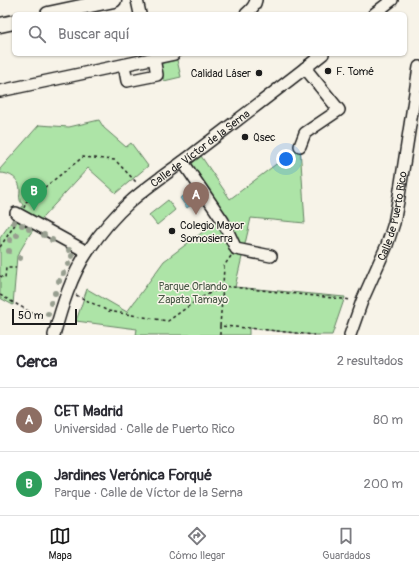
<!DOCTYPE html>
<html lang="es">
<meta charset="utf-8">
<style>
:root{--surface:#fff;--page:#f7f7f7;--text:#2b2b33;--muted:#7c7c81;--line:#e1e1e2;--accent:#1c1c1c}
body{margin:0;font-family:Pangolin,sans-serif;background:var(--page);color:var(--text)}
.scale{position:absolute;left:12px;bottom:10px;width:65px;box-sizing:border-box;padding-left:4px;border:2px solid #1c1c1c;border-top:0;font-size:11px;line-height:14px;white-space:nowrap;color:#1c1c1c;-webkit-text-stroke:3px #f7f3e8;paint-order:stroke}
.you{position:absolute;left:286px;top:159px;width:14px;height:14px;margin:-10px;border:3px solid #fff;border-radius:50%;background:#1a73e8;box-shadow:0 0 0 6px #1a73e833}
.badge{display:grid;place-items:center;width:26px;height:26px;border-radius:50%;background:var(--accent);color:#fff;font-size:13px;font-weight:700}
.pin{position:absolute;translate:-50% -33px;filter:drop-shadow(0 1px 2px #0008)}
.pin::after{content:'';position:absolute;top:21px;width:14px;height:12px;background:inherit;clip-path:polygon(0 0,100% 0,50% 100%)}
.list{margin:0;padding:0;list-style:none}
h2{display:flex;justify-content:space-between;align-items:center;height:52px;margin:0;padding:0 16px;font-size:17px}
h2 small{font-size:13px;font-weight:400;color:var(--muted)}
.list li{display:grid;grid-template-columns:26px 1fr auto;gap:12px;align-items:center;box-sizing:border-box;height:64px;padding:0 16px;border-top:1px solid var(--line)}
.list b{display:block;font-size:15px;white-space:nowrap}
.list p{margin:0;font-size:13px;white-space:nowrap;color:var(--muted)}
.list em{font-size:13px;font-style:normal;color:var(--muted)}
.icon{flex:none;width:22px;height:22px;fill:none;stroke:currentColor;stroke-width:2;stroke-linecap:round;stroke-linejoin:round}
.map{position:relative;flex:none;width:419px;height:335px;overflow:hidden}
.search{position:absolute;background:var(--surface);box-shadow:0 1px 3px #0004;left:12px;right:12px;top:12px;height:44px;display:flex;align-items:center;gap:10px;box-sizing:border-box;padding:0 14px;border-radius:6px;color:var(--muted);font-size:15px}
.sheet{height:180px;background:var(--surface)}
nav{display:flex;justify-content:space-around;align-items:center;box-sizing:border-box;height:56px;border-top:1px solid var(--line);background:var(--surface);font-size:11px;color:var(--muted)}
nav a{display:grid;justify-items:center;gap:2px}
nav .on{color:var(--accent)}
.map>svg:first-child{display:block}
.green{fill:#ade4a7;stroke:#648062}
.water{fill:#81cedf;stroke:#598791}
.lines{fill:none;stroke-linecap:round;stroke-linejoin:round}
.minor-casing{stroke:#1c1c1c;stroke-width:14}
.major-casing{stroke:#1c1c1c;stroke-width:17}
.path{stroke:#1c1c1c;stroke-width:1.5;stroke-dasharray:3 3;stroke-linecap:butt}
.minor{stroke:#f7f3e8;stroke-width:11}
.major{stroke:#f7f3e8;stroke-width:14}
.tree{fill:#979e8f}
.poi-dot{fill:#1c1c1c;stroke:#f7f3e8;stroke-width:1.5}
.labels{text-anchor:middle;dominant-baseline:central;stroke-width:3;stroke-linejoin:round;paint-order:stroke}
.poi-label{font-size:11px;fill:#1c1c1c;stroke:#f7f3e8;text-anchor:start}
.street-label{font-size:11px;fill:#1c1c1c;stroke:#f7f3e8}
.park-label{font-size:11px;fill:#485846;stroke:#f7f3e8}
</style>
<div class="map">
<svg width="419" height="335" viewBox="0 0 419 335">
<rect width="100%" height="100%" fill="#f7f3e8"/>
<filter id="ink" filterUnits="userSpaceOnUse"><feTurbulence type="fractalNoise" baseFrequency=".025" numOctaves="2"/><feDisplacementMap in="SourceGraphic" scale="8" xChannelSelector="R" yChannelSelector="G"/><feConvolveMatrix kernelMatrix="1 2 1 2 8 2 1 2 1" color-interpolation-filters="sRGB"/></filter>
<g filter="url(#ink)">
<g class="green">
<path d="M 177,60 L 181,77 L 164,81 L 160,64 Z"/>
<path d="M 99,120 L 104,128 L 126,147 L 131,143 L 148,166 L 116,193 L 88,168 L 43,217 L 30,234 L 17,256 L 13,305 L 0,298 L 0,238 L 12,221 L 13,219 L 16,220 L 23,205 C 22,203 20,202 20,200 C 19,196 20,193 20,190 C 20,179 10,173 0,173 L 0,169 L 39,125 L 69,127 Z"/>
<path d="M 300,146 L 305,223 L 251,218 L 235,287 L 345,297 L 332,335 L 314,335 L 249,328 L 249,335 L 136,335 L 137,329 L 76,321 L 87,289 L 127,312 L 164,261 L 216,222 L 184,170 L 201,156 L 230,199 Z"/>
<path d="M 168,200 L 175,210 L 157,225 L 149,215 Z"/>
</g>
<path class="water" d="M 185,195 L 192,204 L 187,208 L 180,198 Z"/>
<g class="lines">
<g class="minor-casing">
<g id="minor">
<path d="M 137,0 L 140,14"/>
<path d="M 246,14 C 251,10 255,6 256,0"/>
<path d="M 374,14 L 392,0"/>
<path d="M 124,65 L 127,81 L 157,75 L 154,58"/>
<path d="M 0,91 L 174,54"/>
<path d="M 300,146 L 305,133 L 339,110 L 305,68"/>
<path d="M 183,162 L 223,221 L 236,249 L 271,256"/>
<path d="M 16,213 L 87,252"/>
<path id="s1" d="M 54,335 C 62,306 71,276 88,251 C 100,233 114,216 130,202 C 149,185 172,170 193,154 C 236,121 280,88 323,54"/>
<path id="s2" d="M 350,335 L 362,301 L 387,245 L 394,223 L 399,196 L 419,67"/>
</g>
</g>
<g class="major-casing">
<g id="major">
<path d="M 48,14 L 114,0"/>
<path d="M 0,25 L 14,22"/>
</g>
</g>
<g class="path">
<path d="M 24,208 L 26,202 L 83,157 L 115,160 L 137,183"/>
<path d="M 0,247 L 16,223"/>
<path d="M 231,256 L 224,266 L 223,286 L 352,300"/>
<path d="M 0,276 L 5,278 L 6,268 L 16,268"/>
<path d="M 0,295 L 43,319"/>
<path d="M 76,295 L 108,311 L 168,321 L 197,300 L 223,286"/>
<path d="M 220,326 L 223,286"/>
<path d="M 220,335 L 220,326 L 249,328 L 314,335"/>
</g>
<use href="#minor" class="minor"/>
<use href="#major" class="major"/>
</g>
<g class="tree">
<circle cx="14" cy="222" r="3"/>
<circle cx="22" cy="225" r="3"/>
<circle cx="29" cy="229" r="3"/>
<circle cx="17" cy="235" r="3"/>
<circle cx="44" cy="235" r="3"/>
<circle cx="10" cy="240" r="3"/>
<circle cx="52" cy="240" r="3"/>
<circle cx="69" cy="250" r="3"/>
<circle cx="9" cy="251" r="3"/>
<circle cx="72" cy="256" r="3"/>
<circle cx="20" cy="258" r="3"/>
<circle cx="68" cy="264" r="3"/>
<circle cx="63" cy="273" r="3"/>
<circle cx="59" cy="281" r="3"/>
<circle cx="55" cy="293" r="3"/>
<circle cx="51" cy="303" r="3"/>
<circle cx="48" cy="314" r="3"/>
</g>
</g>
<g class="poi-dot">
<circle cx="328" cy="71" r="4"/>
<circle cx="259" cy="73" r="4"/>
<circle cx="245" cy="137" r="4"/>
<circle cx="172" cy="231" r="4"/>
</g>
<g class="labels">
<g class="poi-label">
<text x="336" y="71">F. Tomé</text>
<text x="251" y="73" text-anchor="end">Calidad Láser</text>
<text x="253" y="137">Qsec</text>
<text x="180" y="225">Colegio Mayor<tspan x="180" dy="13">Somosierra</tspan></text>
</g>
<g class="street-label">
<text stroke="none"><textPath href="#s1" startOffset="244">Calle de Víctor de la Serna</textPath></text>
<text stroke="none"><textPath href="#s2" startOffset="127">Calle de Puerto Rico</textPath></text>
</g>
<g class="park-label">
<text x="193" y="286">Parque Orlando<tspan x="193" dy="13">Zapata Tamayo</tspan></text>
</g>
</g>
</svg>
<div class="scale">50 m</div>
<div class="you"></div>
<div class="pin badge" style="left:196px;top:215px;background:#8d6e63">A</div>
<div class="pin badge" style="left:34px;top:211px;background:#2e9e5b">B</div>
<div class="search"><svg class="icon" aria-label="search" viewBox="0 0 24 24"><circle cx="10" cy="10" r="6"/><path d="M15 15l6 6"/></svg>Buscar aquí</div>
</div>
<section class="sheet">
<h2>Cerca<small>2 resultados</small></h2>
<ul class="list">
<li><span class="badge" style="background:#8d6e63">A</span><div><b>CET Madrid</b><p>Universidad · Calle de Puerto Rico</p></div><em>80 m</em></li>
<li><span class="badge" style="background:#2e9e5b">B</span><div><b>Jardines Verónica Forqué</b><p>Parque · Calle de Víctor de la Serna</p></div><em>200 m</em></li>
</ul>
</section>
<nav>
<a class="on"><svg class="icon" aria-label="map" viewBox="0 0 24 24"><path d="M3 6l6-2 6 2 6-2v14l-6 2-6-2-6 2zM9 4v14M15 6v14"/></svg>Mapa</a>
<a><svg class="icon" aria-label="directions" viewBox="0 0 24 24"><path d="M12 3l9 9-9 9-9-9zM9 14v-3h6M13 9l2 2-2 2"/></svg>Cómo llegar</a>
<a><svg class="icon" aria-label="saved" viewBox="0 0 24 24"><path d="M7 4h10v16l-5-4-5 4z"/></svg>Guardados</a>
</nav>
